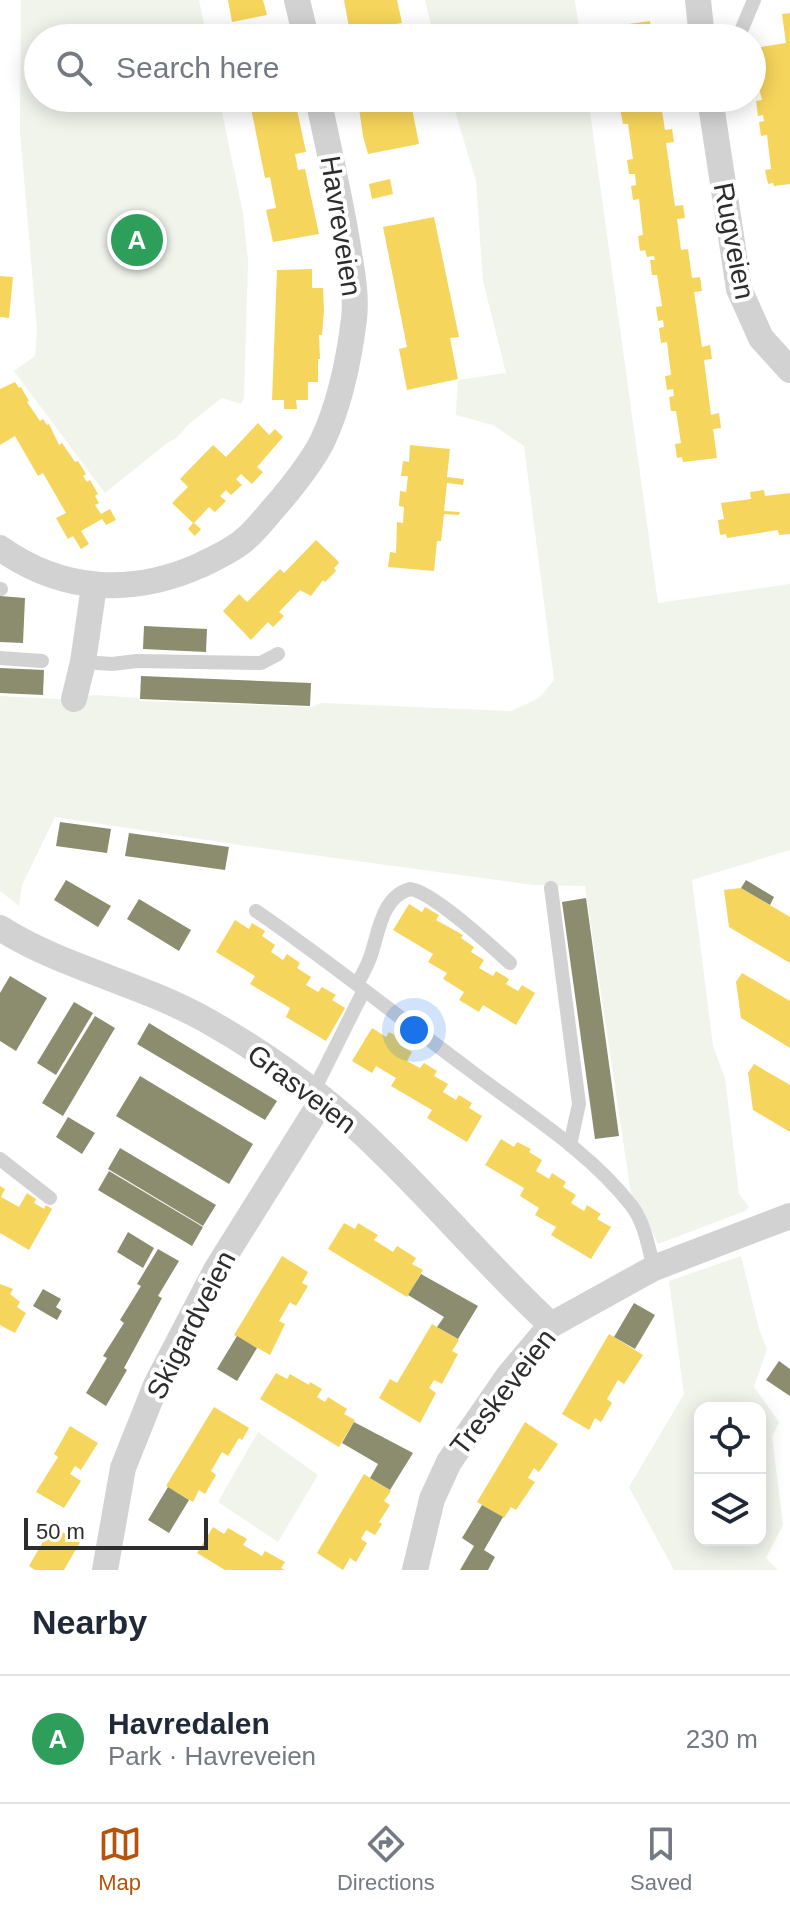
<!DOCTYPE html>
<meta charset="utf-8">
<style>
:root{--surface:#fff;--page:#f2f2f3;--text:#1f2937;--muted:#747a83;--line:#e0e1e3;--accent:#b45309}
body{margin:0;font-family:Arial,sans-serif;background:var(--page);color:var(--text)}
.controls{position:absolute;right:24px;bottom:24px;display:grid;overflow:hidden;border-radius:16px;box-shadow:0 4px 20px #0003}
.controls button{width:72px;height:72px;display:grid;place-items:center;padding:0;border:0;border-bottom:2px solid var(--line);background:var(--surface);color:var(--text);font:40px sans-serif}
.scale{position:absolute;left:24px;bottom:20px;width:184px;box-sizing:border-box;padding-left:8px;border:4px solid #2d2d2d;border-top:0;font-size:22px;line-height:28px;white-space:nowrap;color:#2d2d2d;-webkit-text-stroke:6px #fff;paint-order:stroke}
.you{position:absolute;left:414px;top:1030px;width:28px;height:28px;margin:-20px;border:6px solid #fff;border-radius:50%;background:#1a73e8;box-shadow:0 0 0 12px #1a73e833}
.badge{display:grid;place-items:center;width:52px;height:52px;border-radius:50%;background:var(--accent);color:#fff;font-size:26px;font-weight:700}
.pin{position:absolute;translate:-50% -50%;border:4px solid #fff;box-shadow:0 2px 8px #0006}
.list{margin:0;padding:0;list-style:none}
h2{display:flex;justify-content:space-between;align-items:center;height:104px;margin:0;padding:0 32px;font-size:34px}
h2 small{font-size:26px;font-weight:400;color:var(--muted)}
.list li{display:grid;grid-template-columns:52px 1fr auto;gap:24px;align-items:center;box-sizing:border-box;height:128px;padding:0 32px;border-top:2px solid var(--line)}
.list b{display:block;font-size:30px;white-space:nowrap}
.list p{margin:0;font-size:26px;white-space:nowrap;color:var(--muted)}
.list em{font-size:26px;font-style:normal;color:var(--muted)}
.icon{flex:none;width:44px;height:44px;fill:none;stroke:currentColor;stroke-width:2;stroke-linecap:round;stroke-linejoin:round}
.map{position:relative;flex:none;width:790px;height:1570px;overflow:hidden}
.search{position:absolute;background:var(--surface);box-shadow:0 4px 20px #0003;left:24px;right:24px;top:24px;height:88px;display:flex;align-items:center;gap:20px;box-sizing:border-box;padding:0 28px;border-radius:44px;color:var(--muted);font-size:30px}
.sheet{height:232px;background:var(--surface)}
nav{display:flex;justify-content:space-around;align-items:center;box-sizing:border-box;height:112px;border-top:2px solid var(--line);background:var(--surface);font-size:22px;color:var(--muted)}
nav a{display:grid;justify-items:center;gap:4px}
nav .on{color:var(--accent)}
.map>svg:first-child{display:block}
.green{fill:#f0f4eb;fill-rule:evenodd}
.homes{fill:#f6d55c}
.industry{fill:#8c8c6e}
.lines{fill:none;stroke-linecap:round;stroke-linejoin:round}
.lane{stroke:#d2d2d2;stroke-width:14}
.street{stroke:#d2d2d2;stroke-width:26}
.labels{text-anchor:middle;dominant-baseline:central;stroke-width:8;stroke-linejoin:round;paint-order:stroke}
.street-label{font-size:28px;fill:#2d2d2d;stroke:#fff}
</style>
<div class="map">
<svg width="790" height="1570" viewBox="0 0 790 1570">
<rect width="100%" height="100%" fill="#fff"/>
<g class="green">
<path d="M 21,0 L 199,0 L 207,38 L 38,38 L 38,98 L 219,98 L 243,213 L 248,261 L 244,398 L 241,404 L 222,398 L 190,423 L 175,439 L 167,443 L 105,493 L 14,371 L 35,356 L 37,330 L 20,131 Z"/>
<path d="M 425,0 L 575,0 L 580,38 L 434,38 Z"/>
<path d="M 451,98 L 588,98 L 658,603 L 790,584 L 790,850 L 692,880 L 713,1046 L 725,1078 L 739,1194 L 749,1207 L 745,1211 L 658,1244 L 646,1218 L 631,1194 L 585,886 L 533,885 L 246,846 L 55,817 L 22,885 L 19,906 L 0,891 L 0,696 L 60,699 L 95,695 L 139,698 L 140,701 L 311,707 L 321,703 L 511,711 L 539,698 L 554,680 L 524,446 L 493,425 L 456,415 L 458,380 L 506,373 L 483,281 L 476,181 Z"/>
<path d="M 741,1256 L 759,1329 L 767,1349 L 754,1387 L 779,1422 L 772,1437 L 783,1525 L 766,1558 L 778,1570 L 674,1570 L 629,1487 L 684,1394 L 669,1281 ZM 700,1408 L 760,1408 L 760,1540 L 700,1540 Z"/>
<path d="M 258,1432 L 318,1475 L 278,1542 L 218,1502 Z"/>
</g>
<g class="homes">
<path d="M 228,0 L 263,0 L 267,15 L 232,22 Z"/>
<path d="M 344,0 L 397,0 L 402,23 L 395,24 L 398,38 L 345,38 L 344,34 L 350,33 Z"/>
<path d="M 790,13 L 790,184 L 774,186 L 773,183 L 768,184 L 765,170 L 771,169 L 767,135 L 761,136 L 759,122 L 764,121 L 763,115 L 758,116 L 756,101 L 762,100 L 758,84 L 757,66 L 752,67 L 752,53 L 755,52 L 755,48 L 786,43 L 782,14 Z"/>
<path d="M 650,21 L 652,38 L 610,38 L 610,34 L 615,33 L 614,26 Z"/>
<path d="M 249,98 L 284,98 L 286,107 L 296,105 L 306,152 L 295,154 L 298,170 L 305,169 L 319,234 L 273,242 L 266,210 L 276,208 L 270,177 L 265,178 Z"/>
<path d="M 355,98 L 410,98 L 419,144 L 368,154 L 363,136 L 358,101 L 355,102 Z"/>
<path d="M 624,98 L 660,98 L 665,130 L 672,129 L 674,142 L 666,143 L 675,206 L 683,205 L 685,218 L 677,219 L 681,250 L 688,249 L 692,278 L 700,277 L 702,291 L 694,292 L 702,347 L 710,345 L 712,359 L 704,360 L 711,415 L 719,413 L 721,428 L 713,429 L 717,458 L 683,462 L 682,457 L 677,458 L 675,444 L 681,443 L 676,411 L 671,411 L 669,397 L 674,396 L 673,389 L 667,390 L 665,376 L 671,375 L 667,342 L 661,343 L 659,328 L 664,327 L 663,320 L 658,321 L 656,307 L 662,306 L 657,275 L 652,275 L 650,260 L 655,260 L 654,256 L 647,257 L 645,250 L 640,251 L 638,236 L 643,235 L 639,199 L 633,200 L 631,186 L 636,185 L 635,174 L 629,174 L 627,160 L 633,159 L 628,124 L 623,124 L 620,109 L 626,109 Z"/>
<path d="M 390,179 L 393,194 L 372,199 L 369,184 Z"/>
<path d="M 434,217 L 459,337 L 450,338 L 458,379 L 407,390 L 399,349 L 407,347 L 383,227 Z"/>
<path d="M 312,269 L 312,288 L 323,288 L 324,311 L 322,335 L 319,335 L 320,359 L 318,359 L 318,382 L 308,382 L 308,400 L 296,400 L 297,409 L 284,409 L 284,400 L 272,400 L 277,270 Z"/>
<path d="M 0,276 L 13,277 L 9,318 L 0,317 Z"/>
<path d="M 15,382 L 19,388 L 21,387 L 29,401 L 27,402 L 40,421 L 43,419 L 47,425 L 49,424 L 59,445 L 62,443 L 75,462 L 78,461 L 86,474 L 83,476 L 87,482 L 90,480 L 98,494 L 95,496 L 99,503 L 95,505 L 101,514 L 110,509 L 116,520 L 106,525 L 102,519 L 81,531 L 89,544 L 81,549 L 73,536 L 68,539 L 56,518 L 66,513 L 43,473 L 38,476 L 15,436 L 0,445 L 0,389 Z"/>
<path d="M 258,423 L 269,435 L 275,429 L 283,437 L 257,467 L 263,472 L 252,484 L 241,474 L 236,479 L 242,485 L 231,495 L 226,490 L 220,496 L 226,501 L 215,512 L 209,507 L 194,523 L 201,529 L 195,536 L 188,529 L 193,523 L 172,503 L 188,487 L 180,479 L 213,445 L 226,457 Z"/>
<path d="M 410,445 L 450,449 L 447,477 L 464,479 L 463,485 L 447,483 L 444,511 L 460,512 L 459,515 L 444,514 L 441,541 L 437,541 L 434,571 L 388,567 L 390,552 L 396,553 L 397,522 L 403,523 L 404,507 L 399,506 L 400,491 L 406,492 L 408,476 L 401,476 L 403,461 L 409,462 Z"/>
<path d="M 764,490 L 765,496 L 790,493 L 790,534 L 779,535 L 778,530 L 727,538 L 726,534 L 720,535 L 718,520 L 724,519 L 721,503 L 751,499 L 750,492 Z"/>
<path d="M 316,540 L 337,560 L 339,563 L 334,568 L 336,571 L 325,582 L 323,580 L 311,596 L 300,590 L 279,612 L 284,616 L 273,627 L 268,622 L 251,640 L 223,611 L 239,594 L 247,602 L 280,569 L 284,573 Z"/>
<path d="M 741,888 L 790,917 L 790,963 L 729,927 L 724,890 Z"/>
<path d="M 409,904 L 422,912 L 425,907 L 439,915 L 436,920 L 463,935 L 461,938 L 474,947 L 471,952 L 484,960 L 479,968 L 493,976 L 496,971 L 509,979 L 506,984 L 518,991 L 522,985 L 535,993 L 516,1025 L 483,1005 L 479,1012 L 459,1000 L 464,992 L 443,979 L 447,973 L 428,962 L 433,954 L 393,930 Z"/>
<path d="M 235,920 L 249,929 L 252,923 L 265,931 L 262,936 L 275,945 L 271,952 L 283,960 L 287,954 L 300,963 L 297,968 L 311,977 L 306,985 L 318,992 L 322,987 L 336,995 L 332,1000 L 345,1008 L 326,1041 L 286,1017 L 290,1008 L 250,984 L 255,976 L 216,952 Z"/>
<path d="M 742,973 L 790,1001 L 790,1048 L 741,1018 L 736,982 Z"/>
<path d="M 372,1028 L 386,1037 L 389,1032 L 402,1039 L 399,1044 L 412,1052 L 407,1061 L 420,1068 L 424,1063 L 437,1071 L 434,1076 L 448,1084 L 443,1092 L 456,1100 L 459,1095 L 472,1103 L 469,1108 L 482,1116 L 467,1142 L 427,1118 L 432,1110 L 391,1086 L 396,1078 L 376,1066 L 372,1073 L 352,1061 Z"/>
<path d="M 754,1064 L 790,1085 L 790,1132 L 753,1110 L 748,1073 Z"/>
<path d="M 501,1139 L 514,1147 L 517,1142 L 531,1149 L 529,1152 L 542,1160 L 536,1171 L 549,1179 L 552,1173 L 566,1182 L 563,1187 L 576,1195 L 571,1203 L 584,1211 L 587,1205 L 601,1214 L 597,1219 L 611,1227 L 591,1259 L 551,1235 L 556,1227 L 535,1215 L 539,1208 L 520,1196 L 524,1188 L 485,1165 Z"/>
<path d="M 0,1186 L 5,1189 L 1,1197 L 19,1207 L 27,1193 L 36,1199 L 34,1203 L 44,1209 L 46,1205 L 52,1209 L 29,1250 L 0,1233 Z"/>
<path d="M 344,1223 L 355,1229 L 358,1223 L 378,1235 L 374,1240 L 393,1252 L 397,1246 L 416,1258 L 412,1264 L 423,1270 L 407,1297 L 328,1249 Z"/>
<path d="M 282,1256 L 308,1272 L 302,1283 L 308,1286 L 296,1306 L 290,1302 L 279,1321 L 285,1324 L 270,1355 L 234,1335 Z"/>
<path d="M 0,1284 L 13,1289 L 10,1294 L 20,1302 L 17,1307 L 26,1313 L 15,1333 L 0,1325 Z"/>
<path d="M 432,1324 L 459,1340 L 452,1351 L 458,1354 L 442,1384 L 434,1380 L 429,1388 L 436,1393 L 420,1423 L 379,1398 L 390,1379 L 397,1383 Z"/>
<path d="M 609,1334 L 643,1355 L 624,1384 L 618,1380 L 607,1399 L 612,1403 L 601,1422 L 595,1418 L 589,1430 L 562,1414 Z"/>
<path d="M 276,1373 L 287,1379 L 290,1374 L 309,1385 L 310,1382 L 322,1389 L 317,1397 L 325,1402 L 328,1397 L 347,1409 L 344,1414 L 355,1420 L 339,1447 L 260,1399 Z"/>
<path d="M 214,1407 L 249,1428 L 242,1440 L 239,1438 L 228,1456 L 222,1452 L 211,1471 L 216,1475 L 205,1494 L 199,1490 L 193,1502 L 166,1486 Z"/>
<path d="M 525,1422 L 558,1444 L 539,1472 L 534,1468 L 528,1478 L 535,1482 L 516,1510 L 511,1507 L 504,1518 L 477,1502 Z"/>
<path d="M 70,1426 L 98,1443 L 81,1470 L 75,1466 L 70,1474 L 81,1481 L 64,1508 L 36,1492 L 58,1457 L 54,1454 Z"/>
<path d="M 364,1474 L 391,1491 L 384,1501 L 390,1505 L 379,1522 L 382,1524 L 375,1535 L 366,1530 L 361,1539 L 367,1543 L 356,1562 L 350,1558 L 343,1570 L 317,1553 Z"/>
<path d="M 52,1526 L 80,1542 L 64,1570 L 35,1570 L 29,1566 Z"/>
<path d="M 213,1527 L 224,1534 L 228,1528 L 247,1539 L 243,1545 L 262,1556 L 265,1551 L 285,1562 L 281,1568 L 285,1570 L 225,1570 L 197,1553 Z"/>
</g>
<g class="industry">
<path d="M 0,596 L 25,598 L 23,643 L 0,642 Z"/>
<path d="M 144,626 L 207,629 L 206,652 L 143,649 Z"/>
<path d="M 0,668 L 44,670 L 43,695 L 0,693 Z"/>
<path d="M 141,676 L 311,683 L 310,706 L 140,699 Z"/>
<path d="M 60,822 L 111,829 L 107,853 L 56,846 Z"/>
<path d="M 129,833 L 229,847 L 225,870 L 125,856 Z"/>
<path d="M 66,880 L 111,906 L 98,927 L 54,900 Z"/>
<path d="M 746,880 L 774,897 L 770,905 L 741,888 Z"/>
<path d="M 586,898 L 619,1136 L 595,1139 L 562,902 Z"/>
<path d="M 139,899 L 191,930 L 179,951 L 127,919 Z"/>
<path d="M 10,976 L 47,998 L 16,1051 L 0,1041 L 0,993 Z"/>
<path d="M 74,1002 L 93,1013 L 56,1075 L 37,1063 Z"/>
<path d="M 95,1016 L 115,1028 L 63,1116 L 42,1103 Z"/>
<path d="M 149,1023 L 277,1101 L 265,1120 L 137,1044 Z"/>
<path d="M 140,1076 L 253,1144 L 229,1184 L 116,1116 Z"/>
<path d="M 68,1117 L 95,1133 L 82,1154 L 56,1137 Z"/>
<path d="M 120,1148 L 216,1205 L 203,1226 L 108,1169 Z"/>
<path d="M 109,1171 L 203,1227 L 192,1246 L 98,1190 Z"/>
<path d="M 128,1232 L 154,1248 L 143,1268 L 117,1252 Z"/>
<path d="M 158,1249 L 179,1261 L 158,1296 L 162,1298 L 124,1368 L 127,1370 L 106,1406 L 86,1393 L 107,1358 L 103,1356 L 124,1323 L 120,1320 L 141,1286 L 137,1284 Z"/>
<path d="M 421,1274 L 478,1306 L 458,1339 L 437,1327 L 444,1317 L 408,1295 Z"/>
<path d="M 43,1289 L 61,1299 L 56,1307 L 62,1311 L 57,1320 L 33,1306 Z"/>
<path d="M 634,1303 L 655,1315 L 635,1349 L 614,1337 Z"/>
<path d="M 237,1336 L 257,1348 L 237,1381 L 217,1369 Z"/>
<path d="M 779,1361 L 790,1369 L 790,1396 L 766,1380 Z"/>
<path d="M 354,1422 L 413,1453 L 390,1490 L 370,1478 L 378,1464 L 342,1443 Z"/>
<path d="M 168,1487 L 189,1500 L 169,1533 L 148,1520 Z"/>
<path d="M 482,1505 L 503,1517 L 484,1550 L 495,1557 L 488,1570 L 460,1570 L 474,1546 L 462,1538 Z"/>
</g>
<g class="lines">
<g class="lane">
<path d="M 738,38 L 754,0"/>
<path d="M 0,589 L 1,589"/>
<path d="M 0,658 L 42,661"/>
<path d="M 83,662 L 112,664 L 137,661 L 261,663 L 278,654"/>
<path d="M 551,888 L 579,1104 L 570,1145"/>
<path d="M 256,911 C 329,961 397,1016 467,1068 C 523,1111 587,1149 631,1205 C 645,1223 648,1246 654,1268"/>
<path d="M 357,984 C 362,975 368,965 371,955 C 379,931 382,897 410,889 C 433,892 491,946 510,963"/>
<path d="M 313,1092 L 364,990"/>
<path d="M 0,1159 L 50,1198"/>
</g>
<g class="street">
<path d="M 297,0 L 306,38"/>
<path d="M 698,0 L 702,38"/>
<path d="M 710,98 L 739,289 L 761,338 L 790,370"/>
<path d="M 0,548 C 62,592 132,596 201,565 C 215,558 231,551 243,541 C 257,530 268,514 280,501 C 295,483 311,463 322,442 C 340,404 349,360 354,319 C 357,292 351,267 347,241 C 339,193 328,146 318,98"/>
<path d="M 74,699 L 83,662 L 94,586"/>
<path d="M 0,928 C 63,968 140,983 206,1020 C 268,1055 330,1100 381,1151 C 439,1207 491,1269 551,1325"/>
<path d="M 105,1570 L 123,1468 L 156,1385 L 216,1270 L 323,1099"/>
<path d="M 415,1570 L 432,1499 L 449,1462 L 509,1375 L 551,1325 L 654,1268 L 790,1216"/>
</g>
</g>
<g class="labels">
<g class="street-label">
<text transform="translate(341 226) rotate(81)">Havreveien</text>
<text transform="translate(734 241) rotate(79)">Rugveien</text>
<text transform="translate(302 1089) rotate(37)">Grasveien</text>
<text transform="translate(191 1325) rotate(-63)">Skigardveien</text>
<text transform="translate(503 1392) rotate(-52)">Treskeveien</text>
</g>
</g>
</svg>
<div class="controls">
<button><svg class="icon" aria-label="locate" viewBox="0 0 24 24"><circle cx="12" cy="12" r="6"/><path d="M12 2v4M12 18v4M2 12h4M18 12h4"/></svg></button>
<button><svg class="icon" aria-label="layers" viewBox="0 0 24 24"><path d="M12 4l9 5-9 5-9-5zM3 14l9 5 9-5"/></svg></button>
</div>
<div class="scale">50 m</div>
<div class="you"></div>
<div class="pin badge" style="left:137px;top:240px;background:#2e9e5b">A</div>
<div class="search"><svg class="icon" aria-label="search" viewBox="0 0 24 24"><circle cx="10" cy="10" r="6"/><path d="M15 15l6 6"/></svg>Search here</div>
</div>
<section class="sheet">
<h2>Nearby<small></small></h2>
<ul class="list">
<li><span class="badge" style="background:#2e9e5b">A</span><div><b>Havredalen</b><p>Park · Havreveien</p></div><em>230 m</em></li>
</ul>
</section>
<nav>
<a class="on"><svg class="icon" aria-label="map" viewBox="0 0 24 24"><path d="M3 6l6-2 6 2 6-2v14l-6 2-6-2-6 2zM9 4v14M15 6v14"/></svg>Map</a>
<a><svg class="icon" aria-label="directions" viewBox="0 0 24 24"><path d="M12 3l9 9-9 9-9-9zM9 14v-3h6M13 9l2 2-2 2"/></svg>Directions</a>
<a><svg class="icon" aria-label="saved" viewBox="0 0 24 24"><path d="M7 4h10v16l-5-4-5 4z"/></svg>Saved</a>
</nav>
